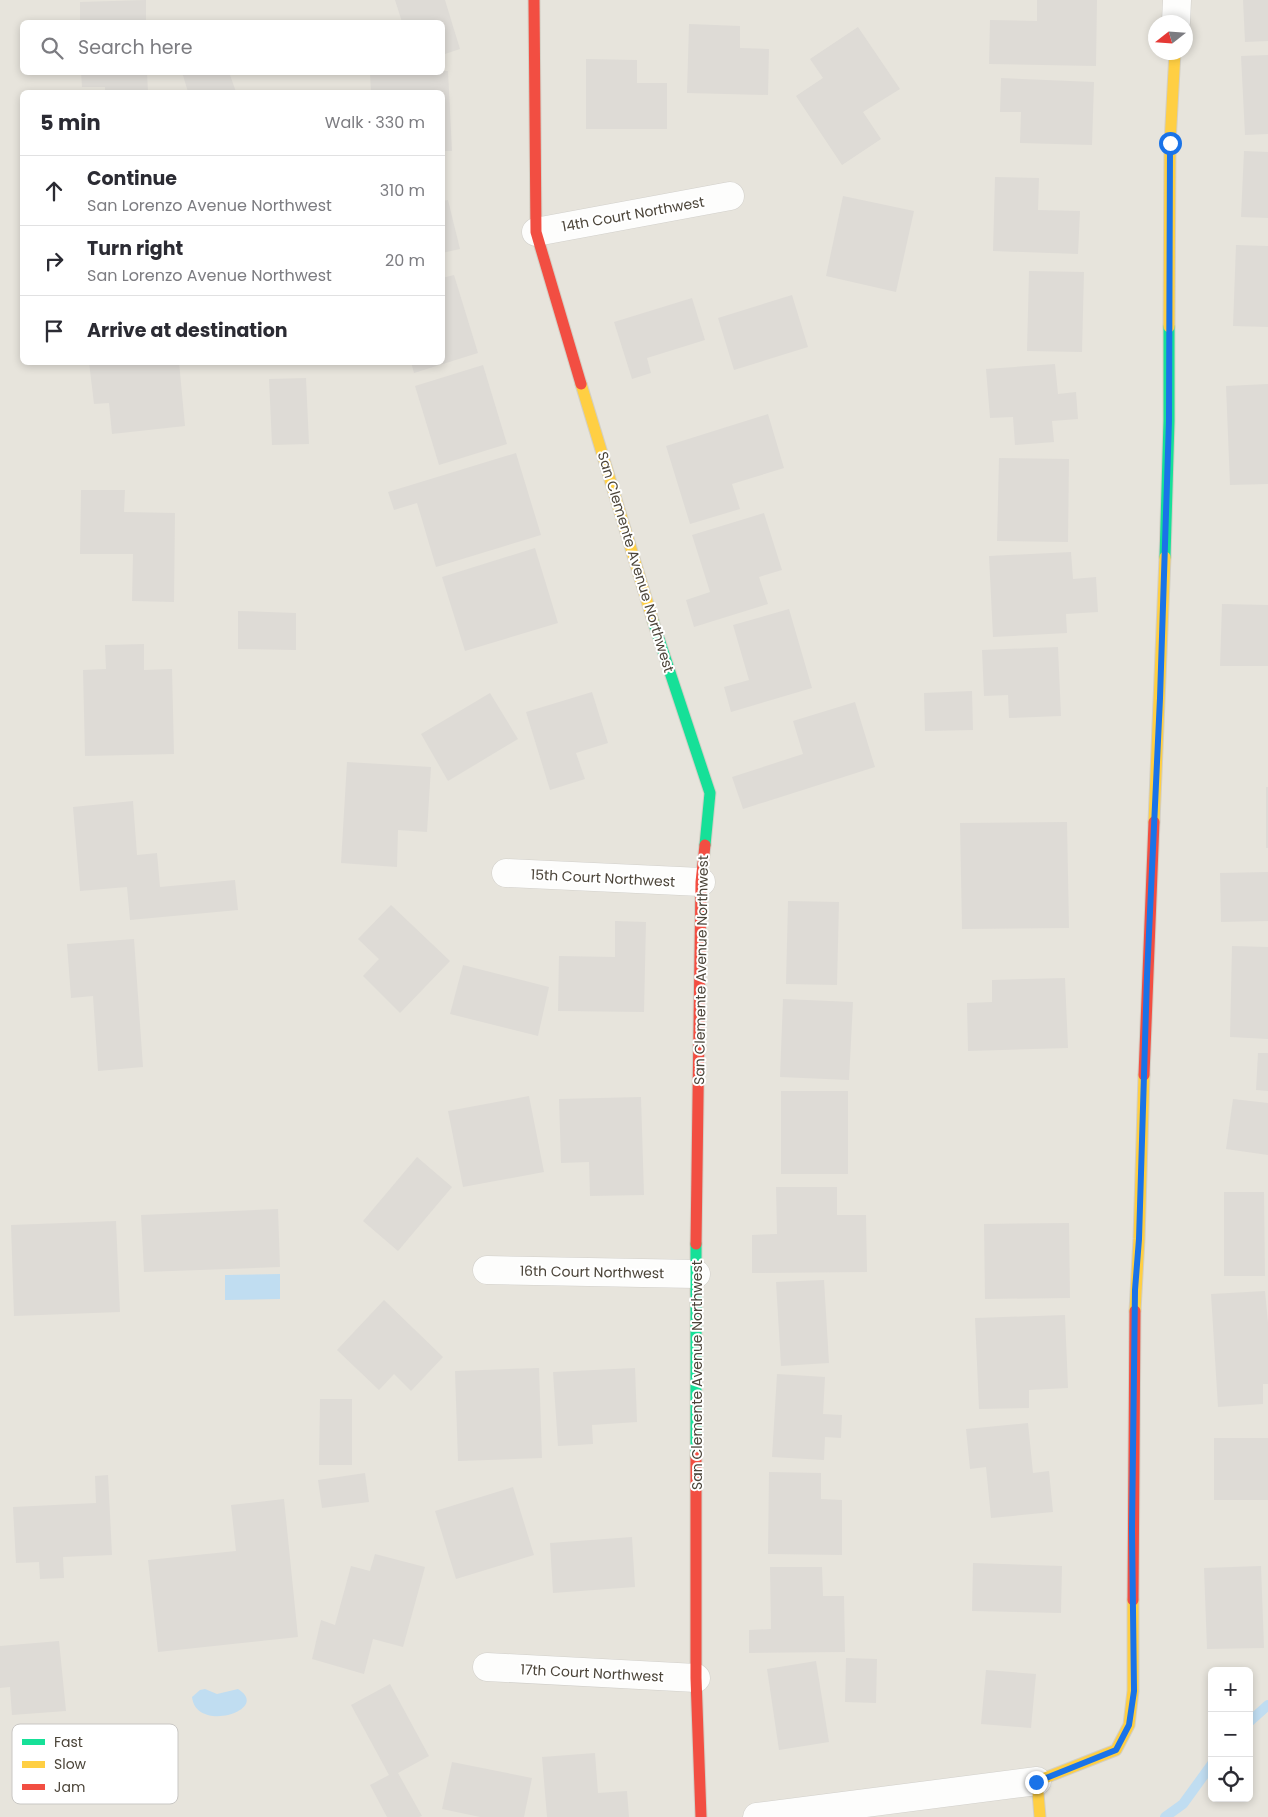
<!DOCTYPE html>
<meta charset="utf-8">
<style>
:root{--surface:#fff;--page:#f7f7f7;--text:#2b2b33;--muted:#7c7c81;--line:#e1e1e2}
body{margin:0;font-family:Poppins,sans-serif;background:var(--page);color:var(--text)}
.controls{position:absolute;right:15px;bottom:15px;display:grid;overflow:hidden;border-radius:8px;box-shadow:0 2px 8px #0003}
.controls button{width:45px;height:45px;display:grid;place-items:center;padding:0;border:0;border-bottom:1px solid var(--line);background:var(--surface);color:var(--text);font:25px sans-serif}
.compass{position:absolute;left:1148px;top:15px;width:45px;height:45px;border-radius:50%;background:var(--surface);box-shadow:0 2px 8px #0003;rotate:253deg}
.stop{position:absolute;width:15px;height:15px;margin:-11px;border:4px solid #1a73e8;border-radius:50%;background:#fff}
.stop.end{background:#1a73e8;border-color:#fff;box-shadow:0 1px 5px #0008}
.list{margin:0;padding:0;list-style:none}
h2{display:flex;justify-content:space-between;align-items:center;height:65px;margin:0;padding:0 20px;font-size:21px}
h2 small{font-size:16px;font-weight:400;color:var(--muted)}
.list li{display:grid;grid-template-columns:32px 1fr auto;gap:15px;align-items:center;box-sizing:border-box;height:70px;padding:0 20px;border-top:1px solid var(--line)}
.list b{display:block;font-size:19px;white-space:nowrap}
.list p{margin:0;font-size:16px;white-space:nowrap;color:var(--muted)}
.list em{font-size:16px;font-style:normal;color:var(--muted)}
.icon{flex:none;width:28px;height:28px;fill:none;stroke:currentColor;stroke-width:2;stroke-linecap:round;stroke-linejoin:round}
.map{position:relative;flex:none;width:1268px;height:1817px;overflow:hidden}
.search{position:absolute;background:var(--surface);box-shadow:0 2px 8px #0003;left:20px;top:20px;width:425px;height:55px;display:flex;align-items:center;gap:12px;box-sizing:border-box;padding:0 18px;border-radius:8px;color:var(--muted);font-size:19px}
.panel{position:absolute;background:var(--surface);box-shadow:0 2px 8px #0003;left:20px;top:90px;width:425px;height:275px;border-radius:8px}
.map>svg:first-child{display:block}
.residential{fill:#e7e4dc;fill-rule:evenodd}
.water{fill:#c0ddf1}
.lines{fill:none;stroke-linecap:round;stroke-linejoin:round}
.stream{stroke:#c0ddf1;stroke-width:10}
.building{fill:#dedbd6}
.street-casing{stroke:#d2d0cb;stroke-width:29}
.fast-casing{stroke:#d3cfc5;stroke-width:13}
.slow-casing{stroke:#d3cfc5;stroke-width:13}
.jam-casing{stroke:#d3cfc5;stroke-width:13}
.street{stroke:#fdfdfc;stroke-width:28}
.fast{stroke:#16e098;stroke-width:11}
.slow{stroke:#ffcf43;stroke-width:11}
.jam{stroke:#f24e42;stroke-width:11}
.route{stroke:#1a73e8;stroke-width:6}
.labels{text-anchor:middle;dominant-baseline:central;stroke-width:4;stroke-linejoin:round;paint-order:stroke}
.street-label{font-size:14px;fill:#4b4439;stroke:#fff}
.key{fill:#fff;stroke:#c9c7c4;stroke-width:1}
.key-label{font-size:14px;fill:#4b4439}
</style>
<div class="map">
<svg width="1268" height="1817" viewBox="0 0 1268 1817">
<rect width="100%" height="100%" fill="#f4f2ee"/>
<path class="residential" d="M 0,0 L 1268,0 L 1268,1817 L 0,1817 ZM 22,22 L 442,22 L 442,72 L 22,72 ZM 1156,22 L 1186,22 L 1186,52 L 1156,52 ZM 22,92 L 442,92 L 442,362 L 22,362 ZM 1212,1671 L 1249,1671 L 1249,1798 L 1212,1798 Z"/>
<g class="water">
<path d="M 280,1274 L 280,1299 L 225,1300 L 225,1275 Z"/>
<path d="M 205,1689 L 217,1694 L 238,1689 C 272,1710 196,1734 192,1697 L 200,1690 Z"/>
</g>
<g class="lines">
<g class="stream">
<path d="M 1249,1722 L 1268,1705"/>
<path d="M 1165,1817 L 1183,1804 L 1212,1764"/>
</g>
</g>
<g class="building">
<path d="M 146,0 L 146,22 L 80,22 L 80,2 Z"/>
<path d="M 395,0 L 445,0 L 460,49 L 442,55 L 442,22 L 402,22 Z"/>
<path d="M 1037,0 L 1097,0 L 1096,66 L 989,64 L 990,20 L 1037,21 Z"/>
<path d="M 1243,0 L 1268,0 L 1268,41 L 1245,42 Z"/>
<path d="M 689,24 L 740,26 L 740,48 L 769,49 L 768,95 L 687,93 Z"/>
<path d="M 858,27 L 900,89 L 863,112 L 881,139 L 842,165 L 796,96 L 823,78 L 810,59 Z"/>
<path d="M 1268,55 L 1268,134 L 1245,135 L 1241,56 Z"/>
<path d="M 586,59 L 637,60 L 637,83 L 667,83 L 667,129 L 586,129 Z"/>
<path d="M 442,71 L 448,71 L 452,151 L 442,151 L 442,92 L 371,92 L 370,74 L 442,72 Z"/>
<path d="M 81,72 L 147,72 L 148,92 L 105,92 L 105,87 L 82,87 Z"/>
<path d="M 182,72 L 229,72 L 236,92 L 188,92 Z"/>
<path d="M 1001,78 L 1094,82 L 1092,145 L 1020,143 L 1021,112 L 1000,112 Z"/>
<path d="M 1244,151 L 1268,152 L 1268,218 L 1241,217 Z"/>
<path d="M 995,177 L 1039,178 L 1038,210 L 1080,211 L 1078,254 L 993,251 Z"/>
<path d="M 843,196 L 914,211 L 896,292 L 826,276 Z"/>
<path d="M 448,200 L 460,249 L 442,253 L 442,201 Z"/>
<path d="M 1236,245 L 1268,246 L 1268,327 L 1233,326 Z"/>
<path d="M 1029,271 L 1084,272 L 1082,352 L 1027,351 Z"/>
<path d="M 454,275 L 478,353 L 414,373 L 411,362 L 442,362 L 442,278 Z"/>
<path d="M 792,295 L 808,347 L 734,370 L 718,318 Z"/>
<path d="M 692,298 L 705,340 L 647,358 L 651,373 L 632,379 L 614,322 Z"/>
<path d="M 89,362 L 179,362 L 185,426 L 112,434 L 109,403 L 94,404 Z"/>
<path d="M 1055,364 L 1058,394 L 1076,392 L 1078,419 L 1052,421 L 1054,442 L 1015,445 L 1013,417 L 990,418 L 986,369 Z"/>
<path d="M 483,365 L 507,444 L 439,465 L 415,386 Z"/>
<path d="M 306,378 L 309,444 L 272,445 L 269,379 Z"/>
<path d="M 1268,384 L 1268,484 L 1230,485 L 1226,386 Z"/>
<path d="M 768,414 L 784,468 L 732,484 L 740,509 L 690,524 L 666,446 Z"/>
<path d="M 516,453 L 541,535 L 436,567 L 417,503 L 394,510 L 388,492 Z"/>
<path d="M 999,458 L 1069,459 L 1068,542 L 997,541 Z"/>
<path d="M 81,490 L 125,490 L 124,512 L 175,513 L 174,602 L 132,601 L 133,554 L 80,554 Z"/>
<path d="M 764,513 L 782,570 L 759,577 L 768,604 L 694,627 L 686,600 L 710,592 L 692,535 Z"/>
<path d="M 535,548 L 558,623 L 465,651 L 442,577 Z"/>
<path d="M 1071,552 L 1073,579 L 1096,577 L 1098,612 L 1066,614 L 1067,633 L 993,637 L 989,556 Z"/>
<path d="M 1222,604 L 1268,605 L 1268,666 L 1220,666 Z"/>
<path d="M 789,609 L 812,688 L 731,712 L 724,687 L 749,680 L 733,625 Z"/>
<path d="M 238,611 L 296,613 L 296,650 L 238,649 Z"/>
<path d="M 144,644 L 144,670 L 172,669 L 174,754 L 85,756 L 83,670 L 106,669 L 105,645 Z"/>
<path d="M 1058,647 L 1061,716 L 1009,718 L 1008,695 L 984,696 L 982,650 Z"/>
<path d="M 972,691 L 973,730 L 925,731 L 924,693 Z"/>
<path d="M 592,692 L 608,743 L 576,753 L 585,779 L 550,790 L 526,712 Z"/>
<path d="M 490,693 L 518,739 L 448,781 L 421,734 Z"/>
<path d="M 855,702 L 875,767 L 743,809 L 732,777 L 803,754 L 793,721 Z"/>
<path d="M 347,762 L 431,767 L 427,832 L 398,830 L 397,867 L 341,863 Z"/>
<rect x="1266" y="787" width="2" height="61"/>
<path d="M 133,801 L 137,855 L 157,853 L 160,887 L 235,880 L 238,910 L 130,920 L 127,887 L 80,891 L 73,807 Z"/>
<path d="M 1067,822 L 1069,928 L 962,929 L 960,823 Z"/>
<path d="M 1268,872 L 1268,921 L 1221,922 L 1220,873 Z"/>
<path d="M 788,901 L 839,902 L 837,985 L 786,984 Z"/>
<path d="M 391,905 L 450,961 L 400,1013 L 363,976 L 379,959 L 358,939 Z"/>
<path d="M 615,921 L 646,922 L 644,1012 L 558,1011 L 559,956 L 615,957 Z"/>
<path d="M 134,939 L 143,1067 L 98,1071 L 93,996 L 71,998 L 67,944 Z"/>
<path d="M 1232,946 L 1268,947 L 1268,1039 L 1230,1037 Z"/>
<path d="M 463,965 L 549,987 L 538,1036 L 450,1014 Z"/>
<path d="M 1065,978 L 1068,1048 L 968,1051 L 967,1003 L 992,1002 L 992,980 Z"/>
<path d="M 783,999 L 853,1002 L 849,1080 L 780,1077 Z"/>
<path d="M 1258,1053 L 1268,1053 L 1268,1091 L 1256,1090 Z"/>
<rect x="781" y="1091" width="67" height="83"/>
<path d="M 529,1096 L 544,1172 L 463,1187 L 448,1111 Z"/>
<path d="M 641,1097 L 644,1195 L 590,1196 L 589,1162 L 561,1163 L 559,1099 Z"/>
<path d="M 1233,1099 L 1268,1103 L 1268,1155 L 1226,1149 Z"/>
<path d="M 417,1157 L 452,1187 L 398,1251 L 363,1221 Z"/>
<path d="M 776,1187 L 837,1187 L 837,1215 L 866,1215 L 867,1272 L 752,1273 L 752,1235 L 777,1234 Z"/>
<path d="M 1224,1192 L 1264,1192 L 1265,1276 L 1224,1276 Z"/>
<path d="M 278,1209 L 280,1267 L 144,1272 L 141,1215 Z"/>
<path d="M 116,1221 L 120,1312 L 14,1316 L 11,1225 Z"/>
<path d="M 1069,1223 L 1070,1298 L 985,1299 L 984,1224 Z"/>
<path d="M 824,1280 L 829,1363 L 781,1366 L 776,1282 Z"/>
<path d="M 1265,1291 L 1268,1323 L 1268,1384 L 1263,1384 L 1263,1404 L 1218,1407 L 1211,1294 Z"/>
<path d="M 384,1300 L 443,1357 L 411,1391 L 394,1374 L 379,1390 L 337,1350 Z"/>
<path d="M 1065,1315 L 1068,1388 L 1029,1390 L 1029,1408 L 979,1409 L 975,1318 Z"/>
<path d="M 539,1368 L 542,1458 L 458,1461 L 455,1371 Z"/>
<path d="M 635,1368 L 637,1422 L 592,1425 L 593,1444 L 558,1446 L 553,1372 Z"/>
<path d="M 777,1374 L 825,1377 L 823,1414 L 842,1415 L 841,1438 L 825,1437 L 824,1460 L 772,1457 Z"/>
<path d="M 320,1399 L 352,1399 L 352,1465 L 319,1465 Z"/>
<path d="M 1028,1423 L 1033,1473 L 1049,1471 L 1053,1512 L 991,1518 L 986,1467 L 970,1469 L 966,1429 Z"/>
<rect x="1214" y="1438" width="54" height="62"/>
<path d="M 769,1472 L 821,1473 L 821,1499 L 842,1500 L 842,1555 L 768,1554 Z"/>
<path d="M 365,1473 L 369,1502 L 322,1508 L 318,1480 Z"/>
<path d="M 108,1475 L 112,1555 L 63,1557 L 64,1578 L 40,1579 L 39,1562 L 16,1563 L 13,1507 L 96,1503 L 95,1476 Z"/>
<path d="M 513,1487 L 534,1555 L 456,1579 L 435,1511 Z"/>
<path d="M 284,1499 L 298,1637 L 158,1652 L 148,1560 L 236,1551 L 231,1505 Z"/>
<path d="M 632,1537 L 635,1587 L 553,1593 L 550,1543 Z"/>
<path d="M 375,1554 L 425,1567 L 403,1647 L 373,1639 L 364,1674 L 312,1659 L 321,1620 L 335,1625 L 351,1566 L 370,1571 Z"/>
<path d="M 973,1563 L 1062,1566 L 1061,1613 L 972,1611 Z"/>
<path d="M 1261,1566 L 1264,1648 L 1207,1649 L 1204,1568 Z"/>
<path d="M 770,1567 L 822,1567 L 823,1596 L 844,1596 L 845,1652 L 749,1653 L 749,1630 L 771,1629 Z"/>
<path d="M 59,1641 L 66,1711 L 12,1715 L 10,1687 L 0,1688 L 0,1646 Z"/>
<path d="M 846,1658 L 877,1659 L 876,1703 L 845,1702 Z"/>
<path d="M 816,1661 L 829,1742 L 779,1750 L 767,1669 Z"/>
<path d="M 986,1670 L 1036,1674 L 1031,1728 L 981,1724 Z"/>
<path d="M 390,1684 L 429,1756 L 398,1773 L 422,1816 L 419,1817 L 387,1817 L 370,1785 L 389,1775 L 351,1705 Z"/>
<path d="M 595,1753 L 598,1793 L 627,1791 L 629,1817 L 547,1817 L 542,1757 Z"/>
<path d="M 452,1762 L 532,1778 L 524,1817 L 480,1817 L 442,1809 Z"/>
</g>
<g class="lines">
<g class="street-casing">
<g id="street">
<path d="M 1176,22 L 1177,0"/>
<path d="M 536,232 L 730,196"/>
<path d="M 506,873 L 701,882"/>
<path d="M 487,1270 L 696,1274"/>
<path d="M 487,1667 L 696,1678"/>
<path d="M 757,1817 L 1037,1781"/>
</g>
</g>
<g class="fast-casing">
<g id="fast">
<path d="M 1165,557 L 1169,421 L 1169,327"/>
<path d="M 653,621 L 710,793 L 705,845"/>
<path d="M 696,1457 L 696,1244"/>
</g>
</g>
<g class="slow-casing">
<g id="slow">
<path d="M 1169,327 L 1170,143 L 1175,52"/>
<path d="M 581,384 L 653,621"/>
<path d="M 1154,822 L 1165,557"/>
<path d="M 1135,1311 L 1139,1239 L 1144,1075"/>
<path d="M 1040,1817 L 1037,1781 L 1116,1750 L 1129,1725 L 1133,1691 L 1133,1600"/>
</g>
</g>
<g class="jam-casing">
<g id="jam">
<path d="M 534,0 L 536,232 L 581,384"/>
<path d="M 1144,1075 L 1154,822"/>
<path d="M 696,1244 L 701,882 L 705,845"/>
<path d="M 696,1457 L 696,1678 L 701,1817"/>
<path d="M 1133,1600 L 1135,1311"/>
</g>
</g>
<use href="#street" class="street"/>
<use href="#fast" class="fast"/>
<use href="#slow" class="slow"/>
<use href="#jam" class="jam"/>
</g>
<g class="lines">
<path class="route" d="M 1036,1782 L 1116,1750 L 1129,1725 L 1134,1691 L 1132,1530 L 1135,1290 L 1139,1239 L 1147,976 L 1160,698 L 1169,421 L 1170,143"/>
</g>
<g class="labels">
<g class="street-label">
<text transform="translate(633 214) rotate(-10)">14th Court Northwest</text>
<text transform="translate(636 562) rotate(73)">San Clemente Avenue Northwest</text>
<text transform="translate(603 878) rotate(3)">15th Court Northwest</text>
<text transform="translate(701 970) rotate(-89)">San Clemente Avenue Northwest</text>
<text transform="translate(592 1272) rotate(1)">16th Court Northwest</text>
<text transform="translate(697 1375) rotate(-90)">San Clemente Avenue Northwest</text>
<text transform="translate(592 1673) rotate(3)">17th Court Northwest</text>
</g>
</g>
<rect x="12" y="1724" width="166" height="80" rx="8" class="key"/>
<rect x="22" y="1739" width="23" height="6" fill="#16e098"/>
<rect x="22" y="1761" width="23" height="7" fill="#ffcf43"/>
<rect x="22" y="1784" width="23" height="6" fill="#f24e42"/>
<g class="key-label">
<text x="54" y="1747">Fast</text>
<text x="54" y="1769">Slow</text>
<text x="54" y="1792">Jam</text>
</g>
</svg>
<div class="controls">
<button>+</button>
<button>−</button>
<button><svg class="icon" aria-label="locate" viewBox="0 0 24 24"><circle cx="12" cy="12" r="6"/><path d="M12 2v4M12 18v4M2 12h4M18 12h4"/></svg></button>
</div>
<svg class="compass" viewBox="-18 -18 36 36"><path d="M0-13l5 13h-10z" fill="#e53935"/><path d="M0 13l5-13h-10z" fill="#7c7c81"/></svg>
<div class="stop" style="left:1170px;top:143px"></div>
<div class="stop end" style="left:1036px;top:1782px"></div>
<div class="search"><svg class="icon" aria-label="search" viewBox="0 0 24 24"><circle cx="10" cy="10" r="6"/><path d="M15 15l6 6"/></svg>Search here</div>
<section class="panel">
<h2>5 min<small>Walk · 330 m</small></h2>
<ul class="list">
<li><svg class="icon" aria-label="ahead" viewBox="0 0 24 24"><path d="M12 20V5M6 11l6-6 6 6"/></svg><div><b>Continue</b><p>San Lorenzo Avenue Northwest</p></div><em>310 m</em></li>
<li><svg class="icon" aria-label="right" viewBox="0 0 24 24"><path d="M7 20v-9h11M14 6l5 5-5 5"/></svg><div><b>Turn right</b><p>San Lorenzo Avenue Northwest</p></div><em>20 m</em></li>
<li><svg class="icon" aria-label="arrive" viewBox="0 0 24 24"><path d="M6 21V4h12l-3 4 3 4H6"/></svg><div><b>Arrive at destination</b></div></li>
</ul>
</section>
</div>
